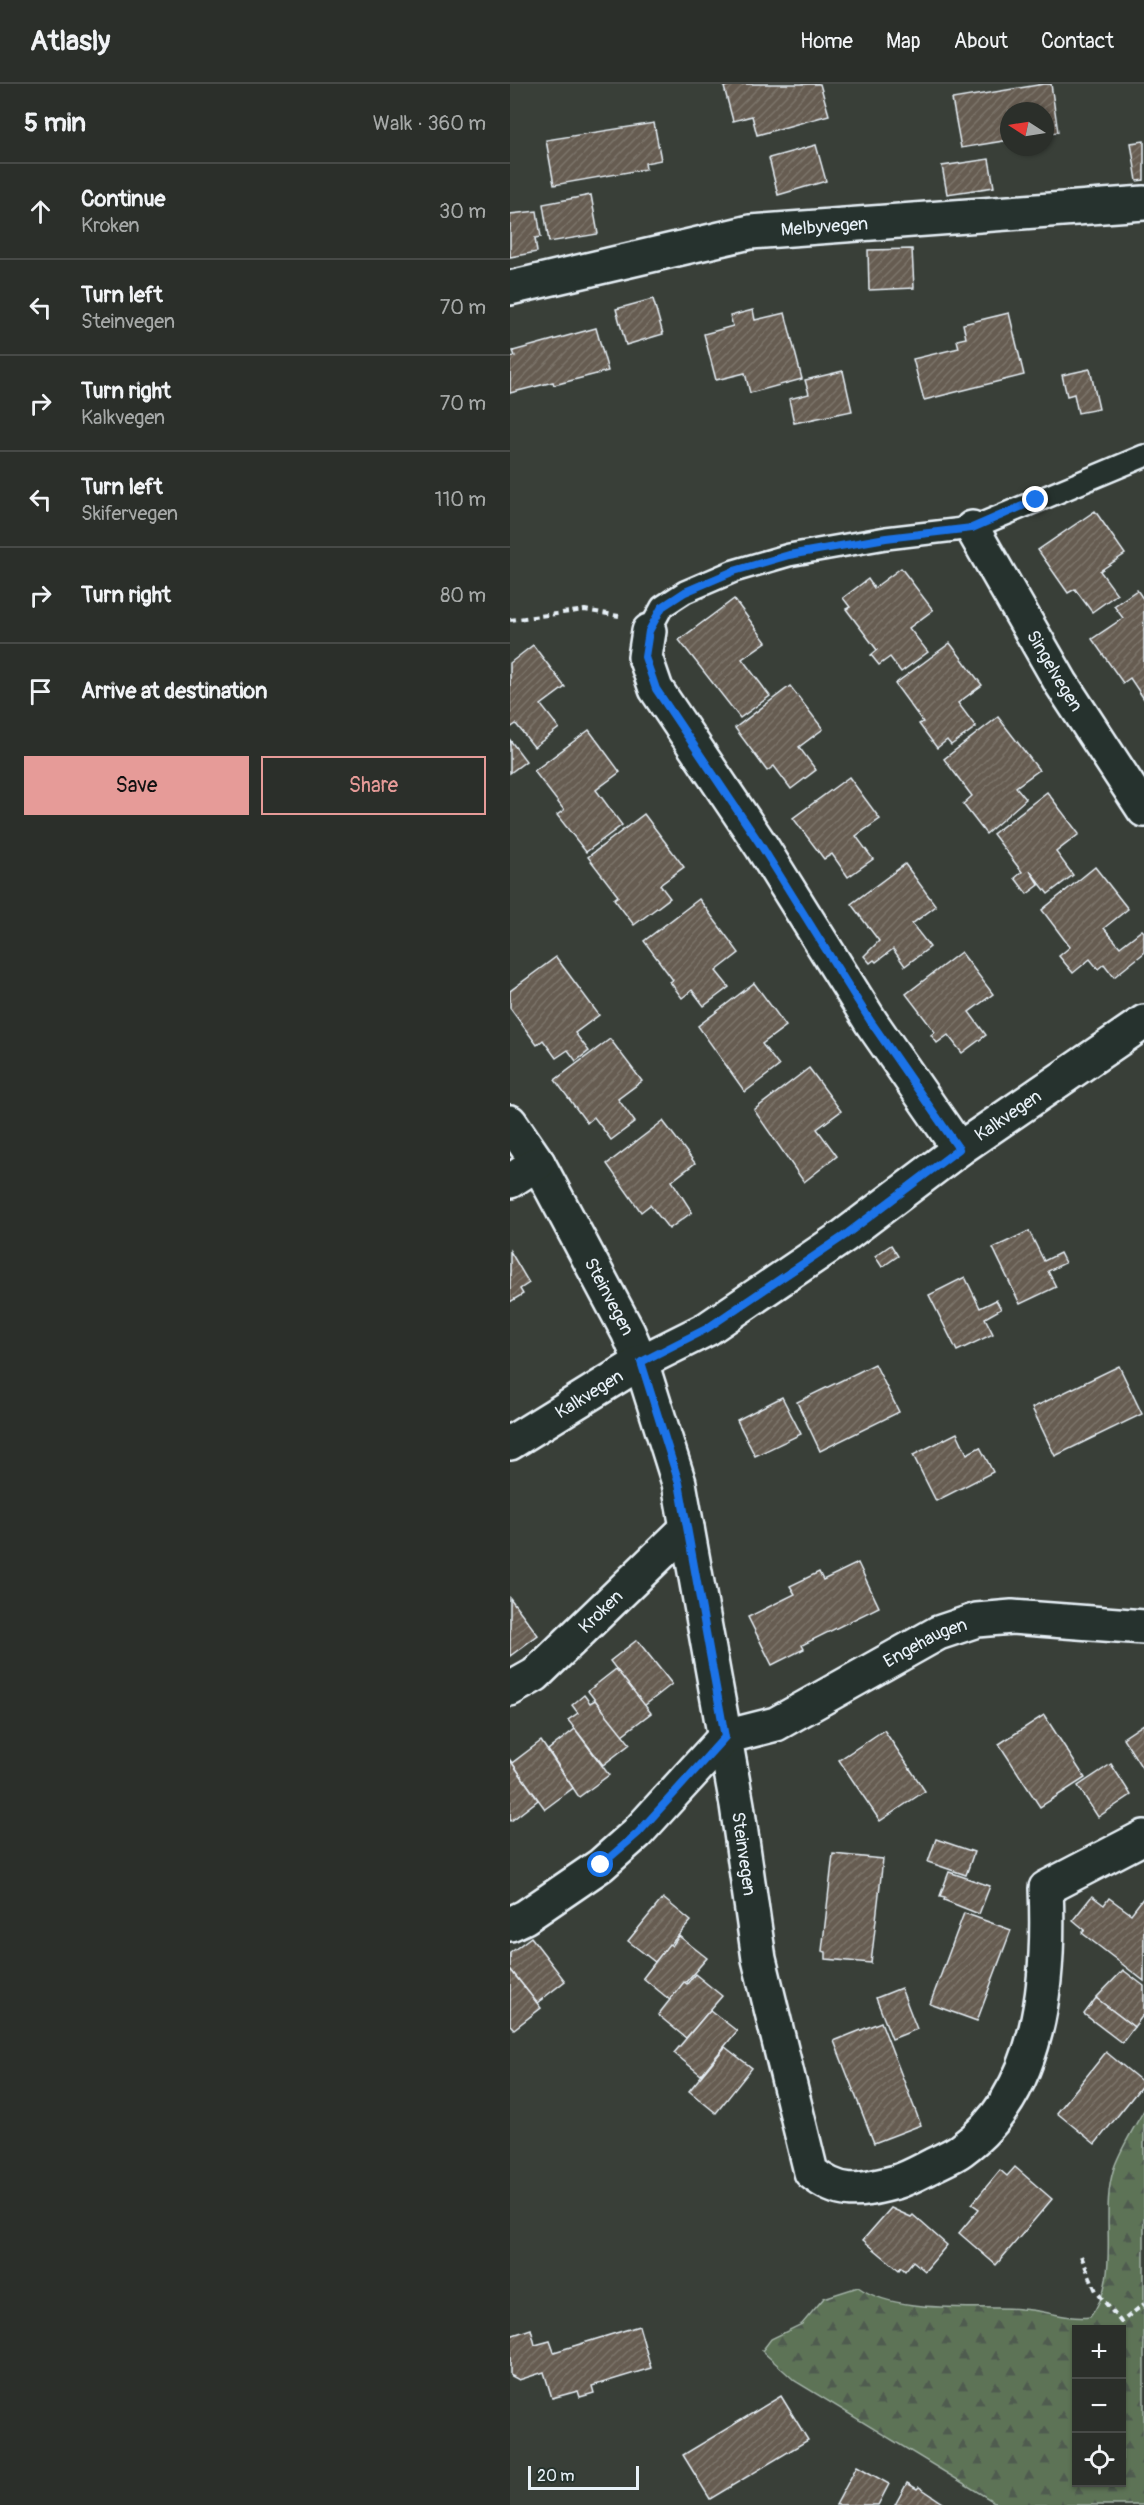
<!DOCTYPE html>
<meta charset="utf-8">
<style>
:root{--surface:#2b2f2a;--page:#333732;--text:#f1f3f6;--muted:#a6a9a8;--line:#474a47;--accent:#e69b98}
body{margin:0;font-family:Pangolin,sans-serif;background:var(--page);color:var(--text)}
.controls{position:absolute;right:18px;bottom:18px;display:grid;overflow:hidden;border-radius:0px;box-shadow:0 2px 4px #0004}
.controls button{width:54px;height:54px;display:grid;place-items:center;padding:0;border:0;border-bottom:2px solid var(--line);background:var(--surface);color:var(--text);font:30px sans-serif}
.compass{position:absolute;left:490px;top:18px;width:54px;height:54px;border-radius:50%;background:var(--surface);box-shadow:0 2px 4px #0004;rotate:282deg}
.scale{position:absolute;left:18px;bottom:15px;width:111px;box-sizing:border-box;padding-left:6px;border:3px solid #e8f1f8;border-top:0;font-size:16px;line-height:21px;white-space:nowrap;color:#e8f1f8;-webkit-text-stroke:4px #26332d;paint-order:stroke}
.stop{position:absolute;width:18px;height:18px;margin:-14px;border:4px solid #1a73e8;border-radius:50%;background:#fff}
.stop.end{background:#1a73e8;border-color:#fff;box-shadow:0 2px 6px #0008}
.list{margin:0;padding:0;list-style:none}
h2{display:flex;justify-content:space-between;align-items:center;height:78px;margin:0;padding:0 24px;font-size:26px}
h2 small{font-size:20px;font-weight:400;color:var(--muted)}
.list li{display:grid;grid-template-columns:39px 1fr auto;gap:18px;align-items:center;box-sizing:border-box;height:96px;padding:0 24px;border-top:2px solid var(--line)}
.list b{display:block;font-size:22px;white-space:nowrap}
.list p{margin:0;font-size:20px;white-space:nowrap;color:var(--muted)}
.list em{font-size:20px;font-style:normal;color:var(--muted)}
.actions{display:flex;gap:12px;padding:18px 24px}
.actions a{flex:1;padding:14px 0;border:2px solid var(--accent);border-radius:0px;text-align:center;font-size:21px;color:var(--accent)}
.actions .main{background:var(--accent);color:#111}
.icon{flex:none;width:33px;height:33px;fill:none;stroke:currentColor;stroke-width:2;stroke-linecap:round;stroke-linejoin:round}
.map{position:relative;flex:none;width:634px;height:2421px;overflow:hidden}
header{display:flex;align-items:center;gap:36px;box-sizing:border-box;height:84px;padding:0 30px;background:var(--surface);border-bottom:2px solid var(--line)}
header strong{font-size:28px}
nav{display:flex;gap:33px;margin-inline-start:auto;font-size:21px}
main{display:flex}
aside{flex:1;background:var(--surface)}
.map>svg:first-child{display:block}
.forest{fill:url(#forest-firs);stroke:#a2b2a7;stroke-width:1.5;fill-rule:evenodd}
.building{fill:url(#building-hatch);stroke:#e8f1f8;stroke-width:1.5}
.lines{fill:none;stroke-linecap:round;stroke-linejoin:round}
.service-casing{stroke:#e8f1f8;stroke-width:26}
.minor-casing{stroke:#e8f1f8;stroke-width:38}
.path{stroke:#e8f1f8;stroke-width:4;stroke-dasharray:6 4.5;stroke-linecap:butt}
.service{stroke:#26332d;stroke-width:21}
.minor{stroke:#26332d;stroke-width:33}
.route{stroke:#1a73e8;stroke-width:8}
.labels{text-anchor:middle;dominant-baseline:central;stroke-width:4.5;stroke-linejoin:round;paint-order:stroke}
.street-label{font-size:18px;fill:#e8f1f8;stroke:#26332d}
</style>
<header>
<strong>Atlasly</strong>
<nav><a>Home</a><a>Map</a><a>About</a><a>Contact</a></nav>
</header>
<main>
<aside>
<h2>5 min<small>Walk · 360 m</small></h2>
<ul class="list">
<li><svg class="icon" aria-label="ahead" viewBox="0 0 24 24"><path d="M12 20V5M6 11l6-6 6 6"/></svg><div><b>Continue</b><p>Kroken</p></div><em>30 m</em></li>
<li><svg class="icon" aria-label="left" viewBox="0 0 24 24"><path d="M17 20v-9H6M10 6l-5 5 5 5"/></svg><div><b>Turn left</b><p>Steinvegen</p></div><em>70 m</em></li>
<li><svg class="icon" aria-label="right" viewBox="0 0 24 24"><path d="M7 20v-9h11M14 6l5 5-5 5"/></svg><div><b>Turn right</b><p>Kalkvegen</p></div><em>70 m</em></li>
<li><svg class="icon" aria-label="left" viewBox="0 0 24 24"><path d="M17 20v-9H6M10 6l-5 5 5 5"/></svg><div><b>Turn left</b><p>Skifervegen</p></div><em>110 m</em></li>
<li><svg class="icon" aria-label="right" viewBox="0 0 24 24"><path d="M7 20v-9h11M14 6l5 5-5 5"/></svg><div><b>Turn right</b></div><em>80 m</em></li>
<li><svg class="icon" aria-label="arrive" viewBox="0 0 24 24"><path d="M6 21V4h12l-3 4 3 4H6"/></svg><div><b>Arrive at destination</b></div></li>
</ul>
<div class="actions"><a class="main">Save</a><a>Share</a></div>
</aside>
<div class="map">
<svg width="634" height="2421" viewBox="0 0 634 2421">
<defs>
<pattern id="forest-firs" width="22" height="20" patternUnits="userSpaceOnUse" patternTransform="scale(1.5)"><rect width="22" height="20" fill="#5d7356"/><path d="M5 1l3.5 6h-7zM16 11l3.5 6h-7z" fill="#505b4f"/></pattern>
<pattern id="building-hatch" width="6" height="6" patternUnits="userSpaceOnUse" patternTransform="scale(1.5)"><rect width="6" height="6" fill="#665c51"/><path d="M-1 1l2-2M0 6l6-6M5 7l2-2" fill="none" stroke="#7c746b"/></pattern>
</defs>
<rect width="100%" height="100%" fill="#393f38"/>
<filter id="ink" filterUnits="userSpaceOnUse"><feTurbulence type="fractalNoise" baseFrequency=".0167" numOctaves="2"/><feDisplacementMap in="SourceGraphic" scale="12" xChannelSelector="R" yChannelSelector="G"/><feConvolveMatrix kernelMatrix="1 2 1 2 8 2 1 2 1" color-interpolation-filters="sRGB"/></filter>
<g filter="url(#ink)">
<path class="forest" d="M 634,2026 L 634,2421 L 489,2421 L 285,2297 L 252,2267 L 261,2255 L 292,2240 L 314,2214 L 348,2203 C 388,2231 464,2221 511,2225 C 535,2226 556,2236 580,2233 C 613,2192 588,2132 604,2084 C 611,2064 624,2044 634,2026 ZM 566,2246 L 612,2246 L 612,2398 L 566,2398 Z"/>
<g class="building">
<path d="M 225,0 L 310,0 L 319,31 L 247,51 L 242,32 L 223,37 L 214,3 Z"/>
<path d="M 534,0 L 541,0 L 548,48 L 535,50 L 535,27 L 499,27 L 499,56 L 451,64 L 442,15 Z"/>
<path d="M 144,39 L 151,76 L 135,79 L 136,85 L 44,101 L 36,56 Z"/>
<path d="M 634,57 L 634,96 L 627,97 L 621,59 Z"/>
<path d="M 306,61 L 316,97 L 268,111 L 259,74 Z"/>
<path d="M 479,75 L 484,103 L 437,110 L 432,82 Z"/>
<path d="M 81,111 L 88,150 L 39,158 L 33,120 Z"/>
<path d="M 27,127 L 31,153 L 25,154 L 27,168 L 0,173 L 0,130 Z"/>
<path d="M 402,165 L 404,204 L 359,206 L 358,166 Z"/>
<path d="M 143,215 L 153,250 L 116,261 L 106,225 Z"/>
<path d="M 243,226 L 245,236 L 275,229 L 292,295 L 240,309 L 235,289 L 206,296 L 194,250 L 223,242 L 220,232 Z"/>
<path d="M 499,229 L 514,291 L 414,316 L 403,275 L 449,264 L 447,256 L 456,254 L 453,240 Z"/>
<path d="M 86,244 L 98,287 L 44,301 L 43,298 L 0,309 L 0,273 L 5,272 L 3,267 Z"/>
<path d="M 580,285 L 589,325 L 568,329 L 564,310 L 557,312 L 552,291 Z"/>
<path d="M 333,287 L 342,327 L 284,339 L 279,315 L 299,310 L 295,296 Z"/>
<path d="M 585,427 L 615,470 L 590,487 L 607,510 L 582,528 L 565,505 L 558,509 L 528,466 Z"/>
<path d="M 391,484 L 423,526 L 399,544 L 418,568 L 391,588 L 380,573 L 369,581 L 361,571 L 367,566 L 336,525 L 340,523 L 333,514 L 358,495 L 364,504 Z"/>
<path d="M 627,506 L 634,516 L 634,615 L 620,594 L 613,599 L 582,555 L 613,534 L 604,522 Z"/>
<path d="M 224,515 L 256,558 L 232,575 L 260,612 L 230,634 L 169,556 Z"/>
<path d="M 440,559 L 472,601 L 448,619 L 466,643 L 441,661 L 437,656 L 427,664 L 409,640 L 413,638 L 385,600 Z"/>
<path d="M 23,561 L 55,603 L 31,621 L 49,644 L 24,663 L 6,640 L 0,644 L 0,579 Z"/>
<path d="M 280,602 L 313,645 L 289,663 L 306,686 L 281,705 L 264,682 L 257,687 L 225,644 Z"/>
<path d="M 488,633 L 529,686 L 506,703 L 516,715 L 476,750 L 453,720 L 462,712 L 434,675 Z"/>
<path d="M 79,646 L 110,688 L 86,706 L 112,741 L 76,768 L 47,731 L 54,726 L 24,687 Z"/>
<path d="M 0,656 L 16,677 L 0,689 Z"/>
<path d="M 339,693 L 370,735 L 346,752 L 363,775 L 338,793 L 322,770 L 314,775 L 283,734 Z"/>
<path d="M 537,708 L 569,750 L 546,768 L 563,791 L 538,810 L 520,787 L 529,801 L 517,810 L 505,794 L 512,788 L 483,750 Z"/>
<path d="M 134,730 L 174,783 L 150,801 L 160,814 L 124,841 L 104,815 L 108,812 L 78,773 Z"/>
<path d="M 395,780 L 426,822 L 402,840 L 420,863 L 395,882 L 383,865 L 366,878 L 364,876 L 360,879 L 354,872 L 369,857 L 341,820 Z"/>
<path d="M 585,783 L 618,825 L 594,844 L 610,863 L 632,846 L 634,848 L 634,869 L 604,893 L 594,880 L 588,885 L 580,875 L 563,889 L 549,872 L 560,863 L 532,826 Z"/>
<path d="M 189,815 L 229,869 L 206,887 L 219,903 L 194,922 L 182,906 L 172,914 L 160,898 L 163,896 L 134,857 Z"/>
<path d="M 451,868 L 483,910 L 459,928 L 476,951 L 452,969 L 438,951 L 427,959 L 421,951 L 425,948 L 396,910 Z"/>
<path d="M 46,873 L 89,931 L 65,949 L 79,967 L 66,977 L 58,966 L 46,974 L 33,956 L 27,961 L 0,924 L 0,907 Z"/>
<path d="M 244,899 L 276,942 L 252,960 L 269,982 L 235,1008 L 188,942 Z"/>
<path d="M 100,955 L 132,997 L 108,1015 L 125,1038 L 101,1056 L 84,1033 L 77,1039 L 45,996 Z"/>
<path d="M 299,984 L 331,1027 L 307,1045 L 327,1072 L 294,1098 L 244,1026 Z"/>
<path d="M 153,1037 L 185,1079 L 162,1097 L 182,1128 L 159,1145 L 140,1121 L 131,1128 L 97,1080 Z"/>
<path d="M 519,1147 L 534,1177 L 550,1169 L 555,1179 L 538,1187 L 546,1203 L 510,1220 L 483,1164 Z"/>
<path d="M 381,1161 L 388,1172 L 372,1183 L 365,1172 Z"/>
<path d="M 0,1167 L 19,1199 L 10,1205 L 13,1210 L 0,1218 Z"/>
<path d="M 455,1193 L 470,1224 L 486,1216 L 491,1225 L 475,1234 L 483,1250 L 447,1267 L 419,1211 Z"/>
<path d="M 365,1280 L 389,1328 L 310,1367 L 287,1318 Z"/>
<path d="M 609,1282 L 632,1330 L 545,1372 L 522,1324 Z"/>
<path d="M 272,1313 L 291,1350 L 245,1372 L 227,1336 Z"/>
<path d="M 447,1349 L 457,1370 L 470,1363 L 483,1388 L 426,1417 L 403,1371 Z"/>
<path d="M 348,1479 L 369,1523 L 292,1561 L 294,1565 L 262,1581 L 238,1533 L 285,1510 L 280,1502 L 309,1488 L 313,1496 Z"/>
<path d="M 0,1514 L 28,1551 L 0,1572 Z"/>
<path d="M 127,1556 L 162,1600 L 134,1622 L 100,1577 Z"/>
<path d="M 106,1585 L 141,1629 L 112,1651 L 78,1607 Z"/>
<path d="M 74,1611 L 80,1619 L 85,1616 L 120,1660 L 93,1681 L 58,1636 L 68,1629 L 62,1621 Z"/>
<path d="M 534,1631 L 575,1694 L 530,1723 L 489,1660 Z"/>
<path d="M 634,1640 L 634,1687 L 613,1654 Z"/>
<path d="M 65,1645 L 99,1691 L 69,1713 L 38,1666 Z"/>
<path d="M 374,1646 L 415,1707 L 370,1737 L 329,1676 Z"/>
<path d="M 31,1657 L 63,1704 L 35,1725 L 2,1679 Z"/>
<path d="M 0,1676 L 28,1716 L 1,1737 L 0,1736 Z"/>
<path d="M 601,1680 L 621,1711 L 588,1733 L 568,1702 Z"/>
<path d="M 426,1755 L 464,1768 L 456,1791 L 418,1778 Z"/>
<path d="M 323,1770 L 373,1775 L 361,1879 L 316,1875 L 316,1868 L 312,1867 Z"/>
<path d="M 439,1788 L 480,1802 L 469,1830 L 434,1816 L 435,1813 L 430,1812 Z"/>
<path d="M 582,1812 L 594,1821 L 599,1814 L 621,1830 L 634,1813 L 634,1897 L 572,1849 L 575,1846 L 563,1836 Z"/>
<path d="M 153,1814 L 181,1837 L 145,1878 L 118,1857 Z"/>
<path d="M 454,1829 L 501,1846 L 467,1937 L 420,1920 Z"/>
<path d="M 169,1852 L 197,1874 L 160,1916 L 133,1894 L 159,1860 L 162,1862 Z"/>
<path d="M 21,1853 L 55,1897 L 27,1919 L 0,1885 L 0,1869 Z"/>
<path d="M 0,1885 L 31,1924 L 4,1945 L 0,1941 Z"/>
<path d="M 613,1886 L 634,1902 L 634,1930 L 624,1943 L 586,1914 Z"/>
<path d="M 185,1890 L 212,1912 L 176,1954 L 148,1931 L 174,1898 L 177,1900 Z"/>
<path d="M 391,1904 L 407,1945 L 382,1955 L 366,1914 Z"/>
<path d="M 586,1914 L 624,1943 L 612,1959 L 574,1930 Z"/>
<path d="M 200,1926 L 227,1947 L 191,1991 L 164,1969 Z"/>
<path d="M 371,1938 L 411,2041 L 364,2059 L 324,1957 Z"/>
<path d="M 215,1963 L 242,1984 L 206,2029 L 179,2007 Z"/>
<path d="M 596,1968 L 634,1999 L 585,2060 L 547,2029 Z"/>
<path d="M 505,2083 L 542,2115 L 486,2181 L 449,2149 L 469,2125 L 462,2120 L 490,2086 L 497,2092 Z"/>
<path d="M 381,2124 L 401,2133 L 403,2131 L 437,2161 L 415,2187 L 403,2177 L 395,2187 L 391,2183 L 389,2186 L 353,2156 Z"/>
<path d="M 129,2242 L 141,2284 L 82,2302 L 84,2309 L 70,2313 L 68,2307 L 42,2314 L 34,2288 L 9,2296 L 0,2291 L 0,2252 L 21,2245 L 25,2261 L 40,2257 L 44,2268 Z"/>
<path d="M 271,2312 L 298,2356 L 200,2415 L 173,2371 Z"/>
<path d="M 347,2382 L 379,2400 L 368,2421 L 326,2421 Z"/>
<path d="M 397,2399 L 407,2405 L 409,2403 L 436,2421 L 385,2421 Z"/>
</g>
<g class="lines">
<g class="service-casing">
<path id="service" d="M 139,547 L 152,523 L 175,508 L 224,487 L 279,471 L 376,454 L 462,444 L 634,372"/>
</g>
<g class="minor-casing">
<g id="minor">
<path id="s1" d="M 0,204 L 240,148 L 634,119"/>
<path id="s2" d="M 462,444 L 551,599 L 634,726"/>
<path d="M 139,547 L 135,573 L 146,605 L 252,763 L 361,938 L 449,1065"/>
<path id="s3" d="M 0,1038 L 28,1079 L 118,1248 L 131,1278 L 169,1399 L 227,1721 L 249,1875 L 301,2088 C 331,2113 350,2107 386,2098 C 399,2094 411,2087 423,2081 C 432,2076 443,2072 451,2066 C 532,2008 540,1895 536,1804 L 634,1753"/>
<path d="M 0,1097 L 28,1079"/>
<path id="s4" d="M 0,1359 L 131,1278 L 197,1245 L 334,1152 L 449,1065 L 634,938"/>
<path id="s5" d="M 0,1605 L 25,1591 L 177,1444"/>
<path id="s6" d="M 0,1840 L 15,1833 L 91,1781 L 127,1749 L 215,1653 L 266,1640 L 428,1549 L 467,1536 L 502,1533 L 634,1543"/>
</g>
</g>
<g class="path">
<path d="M 0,536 L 75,526 L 109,532"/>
<path d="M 571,2172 L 586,2207 L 611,2238 L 634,2220"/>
</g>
<use href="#service" class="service"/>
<use href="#minor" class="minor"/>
</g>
</g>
<g class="lines" filter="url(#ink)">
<path class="route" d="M 91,1781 L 128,1749 L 215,1653 L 169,1399 L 131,1278 L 196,1245 L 334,1152 L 449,1065 L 361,938 L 252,763 L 146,605 L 135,573 L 139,547 L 152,523 L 175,508 L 224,487 L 279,471 L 376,454 L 462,444 L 526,416"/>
</g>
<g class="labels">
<g class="street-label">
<text stroke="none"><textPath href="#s1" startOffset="321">Melbyvegen</textPath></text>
<text stroke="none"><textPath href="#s2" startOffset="165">Singelvegen</textPath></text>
<text stroke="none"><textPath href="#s4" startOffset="597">Kalkvegen</textPath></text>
<text stroke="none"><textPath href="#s3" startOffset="201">Steinvegen</textPath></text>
<text stroke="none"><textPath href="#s4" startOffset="93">Kalkvegen</textPath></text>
<text stroke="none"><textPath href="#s5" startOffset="120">Kroken</textPath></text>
<text stroke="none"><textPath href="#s6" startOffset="510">Engehaugen</textPath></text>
<text stroke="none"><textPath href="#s3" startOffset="777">Steinvegen</textPath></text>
</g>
</g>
</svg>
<div class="controls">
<button>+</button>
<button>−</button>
<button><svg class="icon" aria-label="locate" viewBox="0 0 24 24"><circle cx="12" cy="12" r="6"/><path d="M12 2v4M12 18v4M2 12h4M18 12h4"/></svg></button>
</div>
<svg class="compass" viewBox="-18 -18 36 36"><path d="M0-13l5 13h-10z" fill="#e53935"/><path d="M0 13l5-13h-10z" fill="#a6a9a8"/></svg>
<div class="scale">20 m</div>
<div class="stop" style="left:91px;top:1781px"></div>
<div class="stop end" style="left:526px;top:416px"></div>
</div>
</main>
